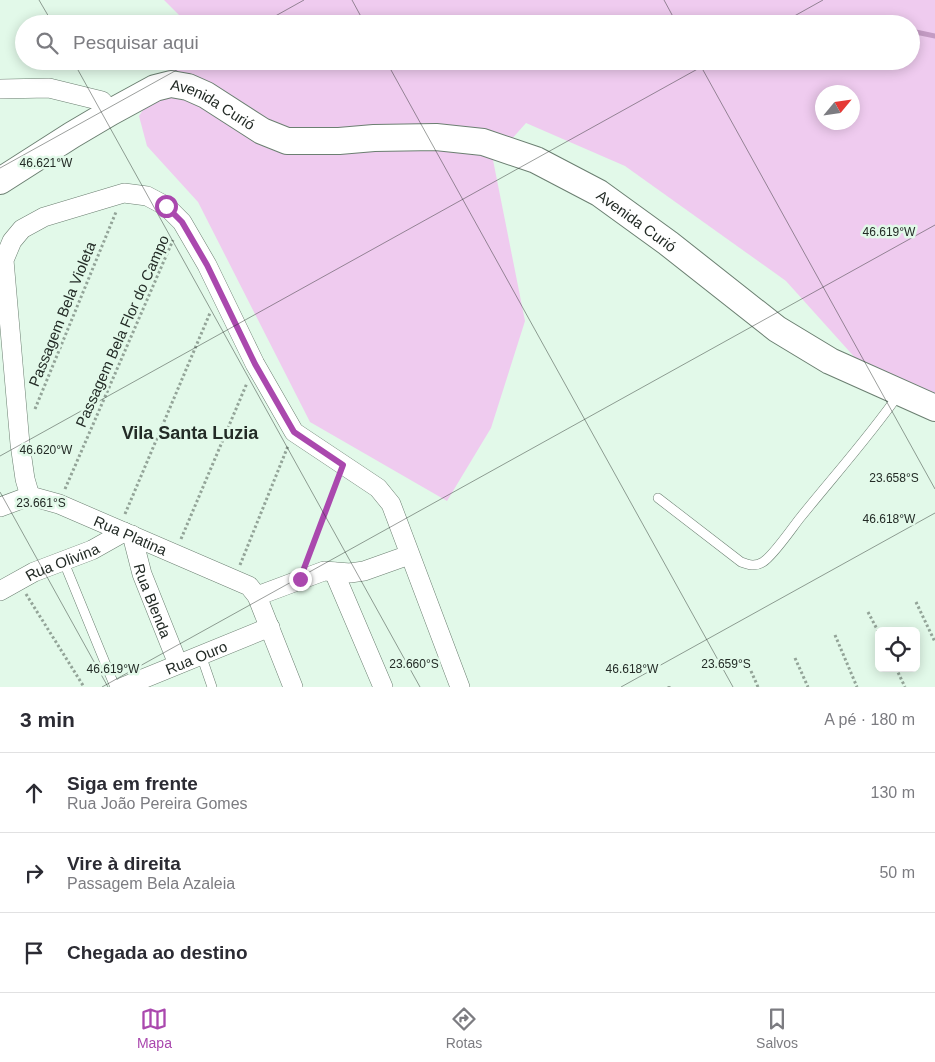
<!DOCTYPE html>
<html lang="pt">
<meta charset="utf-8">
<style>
:root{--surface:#fff;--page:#f2f2f3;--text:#2b2b33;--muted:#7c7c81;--line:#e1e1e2;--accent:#aa48ae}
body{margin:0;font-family:Helvetica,sans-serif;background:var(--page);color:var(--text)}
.controls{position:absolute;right:15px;bottom:15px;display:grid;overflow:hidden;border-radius:8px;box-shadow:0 2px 12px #0003}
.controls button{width:45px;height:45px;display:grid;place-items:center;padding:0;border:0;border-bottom:1px solid var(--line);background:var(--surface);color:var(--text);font:25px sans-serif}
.compass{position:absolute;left:815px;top:85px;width:45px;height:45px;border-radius:50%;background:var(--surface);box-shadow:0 2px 12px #0003;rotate:61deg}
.stop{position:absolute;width:15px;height:15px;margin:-11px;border:4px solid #aa48ae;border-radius:50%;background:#fff}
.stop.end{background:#aa48ae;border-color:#fff;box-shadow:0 1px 5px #0008}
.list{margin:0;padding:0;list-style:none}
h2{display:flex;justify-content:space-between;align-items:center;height:65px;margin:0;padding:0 20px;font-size:21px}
h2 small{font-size:16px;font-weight:400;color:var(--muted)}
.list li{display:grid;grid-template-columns:32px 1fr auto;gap:15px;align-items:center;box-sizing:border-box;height:80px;padding:0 20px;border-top:1px solid var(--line)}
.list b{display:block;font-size:19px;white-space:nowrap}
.list p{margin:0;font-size:16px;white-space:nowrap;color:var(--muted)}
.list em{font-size:16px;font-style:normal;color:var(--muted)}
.icon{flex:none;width:28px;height:28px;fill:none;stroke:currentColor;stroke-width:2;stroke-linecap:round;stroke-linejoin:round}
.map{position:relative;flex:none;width:935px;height:687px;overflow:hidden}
.search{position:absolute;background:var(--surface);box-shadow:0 2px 12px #0003;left:15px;right:15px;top:15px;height:55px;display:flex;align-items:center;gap:12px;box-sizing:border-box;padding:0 18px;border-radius:28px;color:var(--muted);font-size:19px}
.sheet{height:305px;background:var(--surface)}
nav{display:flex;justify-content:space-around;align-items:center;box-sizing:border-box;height:70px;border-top:1px solid var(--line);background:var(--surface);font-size:14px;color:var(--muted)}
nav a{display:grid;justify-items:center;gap:2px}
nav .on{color:var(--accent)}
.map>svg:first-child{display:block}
.green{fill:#efcbef;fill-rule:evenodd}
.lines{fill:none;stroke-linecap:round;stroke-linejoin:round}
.stream{stroke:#c49cc4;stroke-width:5}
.lane-casing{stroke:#6b7f71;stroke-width:10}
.street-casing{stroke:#6b7f71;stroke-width:20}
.secondary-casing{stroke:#6b7f71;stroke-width:28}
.path{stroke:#93a498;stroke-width:3;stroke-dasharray:2.5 2.5;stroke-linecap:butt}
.lane{stroke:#fff;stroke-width:9}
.street{stroke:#fff;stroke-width:19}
.secondary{stroke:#fff;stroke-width:26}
.route{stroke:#aa48ae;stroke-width:6}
.ticks{fill:none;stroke:#232b26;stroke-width:1;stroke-opacity:0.45}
.labels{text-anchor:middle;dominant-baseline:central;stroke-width:5;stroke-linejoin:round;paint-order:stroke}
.street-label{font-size:15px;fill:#232b26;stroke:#e2f9e9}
.quarter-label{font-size:18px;font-weight:bold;fill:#232b26;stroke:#e2f9e9}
.ticks-label{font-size:12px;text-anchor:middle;fill:#232b26;stroke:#e2f9e9;stroke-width:5;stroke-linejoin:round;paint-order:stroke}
</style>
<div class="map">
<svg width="935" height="687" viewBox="0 0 935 687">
<rect width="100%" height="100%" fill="#e2f9e9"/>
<path class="green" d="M 164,0 L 935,0 L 935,395 L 858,361 L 786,281 L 625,166 L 526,123 L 493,160 L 525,321 L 491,428 L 447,501 L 310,422 L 198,202 L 147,146 L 139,116 L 174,61 L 911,61 L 911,24 L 188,24 ZM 822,92 L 852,92 L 852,122 L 822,122 Z"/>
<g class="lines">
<g class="stream">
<path d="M 850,19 L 876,24"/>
<path d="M 911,31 L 935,36"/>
</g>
<g class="lane-casing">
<g id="lane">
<path d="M 658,498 L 741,562 C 749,565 755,567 763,562 C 773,556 792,528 800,518 C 833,477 869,437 899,394"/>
<path d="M 63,560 L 115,687"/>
<path d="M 201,655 L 212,687"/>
</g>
</g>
<g class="street-casing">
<g id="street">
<path d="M 0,89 L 49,88 L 102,101 L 111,112"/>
<path d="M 30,496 L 25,479 L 20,444 L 4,260 L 12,241 L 22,229 L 44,217 L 124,193 L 147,196 L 166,206 L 182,222 L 207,265 L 255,364 L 294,432 L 378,488 L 391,504 L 460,687"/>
<path id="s1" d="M 0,507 L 30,496 L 59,504 L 249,586 L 257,596 L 293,687"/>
<path id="s2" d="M 132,535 L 142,574 L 178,664"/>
<path d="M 334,572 L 383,687"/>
<path id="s3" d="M 0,591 L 34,572 L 92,550 L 124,532"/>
<path d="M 257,596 L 324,571 L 350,573 L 364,571 L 409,555"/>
<path id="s4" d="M 123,687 L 270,627"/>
</g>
</g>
<g class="secondary-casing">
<g id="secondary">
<path id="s5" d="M 0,181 L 72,135 L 111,112 L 155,88 L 171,84 L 188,87 L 206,95 L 262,131 L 287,141 L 339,141 L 374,138 L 436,137 L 483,142 L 536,160 L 599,193 L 668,243 L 777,329 L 830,361 L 935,408"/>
</g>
</g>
<g class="path">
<path d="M 35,409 L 116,212"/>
<path d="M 65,489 L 173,240"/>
<path d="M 125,514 L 210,313"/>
<path d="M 181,539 L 247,383"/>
<path d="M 307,560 L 338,480"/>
<path d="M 240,565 L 288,446"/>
<path d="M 26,594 L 84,687"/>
<path d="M 916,602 L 935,642"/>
<path d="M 868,612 L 879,633"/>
<path d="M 835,635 L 857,687"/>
<path d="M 795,658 L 808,687"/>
<path d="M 896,668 L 905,687"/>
<path d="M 751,671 L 758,687"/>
<path d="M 669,686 L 669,687"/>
</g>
<use href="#lane" class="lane"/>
<use href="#street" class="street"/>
<use href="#secondary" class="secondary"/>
</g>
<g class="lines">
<path class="route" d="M 166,206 L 182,222 L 207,265 L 255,364 L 294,432 L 343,465 L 300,579"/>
</g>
<path class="ticks" d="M 39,0 L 53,24M 352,0 L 365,24M 664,0 L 677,24M 261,24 L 304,0M 780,24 L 823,0M 73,61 L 420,687M 386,61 L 733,687M 698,61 L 935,489M 0,168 L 193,61M 0,456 L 712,61M 0,492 L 108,687M 102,687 L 935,225M 621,687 L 935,513"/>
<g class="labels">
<g class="street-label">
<text stroke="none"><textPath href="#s5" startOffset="244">Avenida Curió</textPath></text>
<text stroke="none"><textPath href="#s5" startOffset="698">Avenida Curió</textPath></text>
<text transform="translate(62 314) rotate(-68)">Passagem Bela Violeta</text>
<text transform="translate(122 331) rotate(-66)">Passagem Bela Flor do Campo</text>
<text stroke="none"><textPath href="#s1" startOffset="140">Rua Platina</textPath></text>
<text stroke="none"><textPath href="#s3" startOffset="69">Rua Olivina</textPath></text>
<text stroke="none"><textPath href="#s2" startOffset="69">Rua Blenda</textPath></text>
<text stroke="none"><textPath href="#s4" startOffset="79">Rua Ouro</textPath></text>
</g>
<g class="quarter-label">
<text x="190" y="433">Vila Santa Luzia</text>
</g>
</g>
<g class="ticks-label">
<text x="46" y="167">46.621°W</text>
<text x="889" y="236">46.619°W</text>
<text x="46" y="454">46.620°W</text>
<text x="894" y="482">23.658°S</text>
<text x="41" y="507">23.661°S</text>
<text x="889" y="523">46.618°W</text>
<text x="414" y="668">23.660°S</text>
<text x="726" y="668">23.659°S</text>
<text x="113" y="673">46.619°W</text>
<text x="632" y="673">46.618°W</text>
</g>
</svg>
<div class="controls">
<button><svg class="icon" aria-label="locate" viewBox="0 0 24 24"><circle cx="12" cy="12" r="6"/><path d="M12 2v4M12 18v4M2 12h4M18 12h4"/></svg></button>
</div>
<svg class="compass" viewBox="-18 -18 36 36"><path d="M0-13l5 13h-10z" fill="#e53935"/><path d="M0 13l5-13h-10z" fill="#7c7c81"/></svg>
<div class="stop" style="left:166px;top:206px"></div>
<div class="stop end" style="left:300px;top:579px"></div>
<div class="search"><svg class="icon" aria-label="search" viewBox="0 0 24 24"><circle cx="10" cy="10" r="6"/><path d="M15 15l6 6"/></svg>Pesquisar aqui</div>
</div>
<section class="sheet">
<h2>3 min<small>A pé · 180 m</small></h2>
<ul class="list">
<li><svg class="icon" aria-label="ahead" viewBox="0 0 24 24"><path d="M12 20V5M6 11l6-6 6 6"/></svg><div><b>Siga em frente</b><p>Rua João Pereira Gomes</p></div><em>130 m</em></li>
<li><svg class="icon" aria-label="right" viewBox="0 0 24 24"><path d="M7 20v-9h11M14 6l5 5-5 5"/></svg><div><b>Vire à direita</b><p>Passagem Bela Azaleia</p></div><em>50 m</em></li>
<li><svg class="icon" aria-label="arrive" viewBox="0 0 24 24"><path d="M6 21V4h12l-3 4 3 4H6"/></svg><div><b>Chegada ao destino</b></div></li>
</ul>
</section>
<nav>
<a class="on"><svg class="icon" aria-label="map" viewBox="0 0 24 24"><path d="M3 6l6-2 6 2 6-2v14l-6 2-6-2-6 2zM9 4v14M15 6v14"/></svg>Mapa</a>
<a><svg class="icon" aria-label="directions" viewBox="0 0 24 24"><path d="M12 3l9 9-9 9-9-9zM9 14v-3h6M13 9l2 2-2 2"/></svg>Rotas</a>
<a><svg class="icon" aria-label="saved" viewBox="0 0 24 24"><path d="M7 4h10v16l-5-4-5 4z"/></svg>Salvos</a>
</nav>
